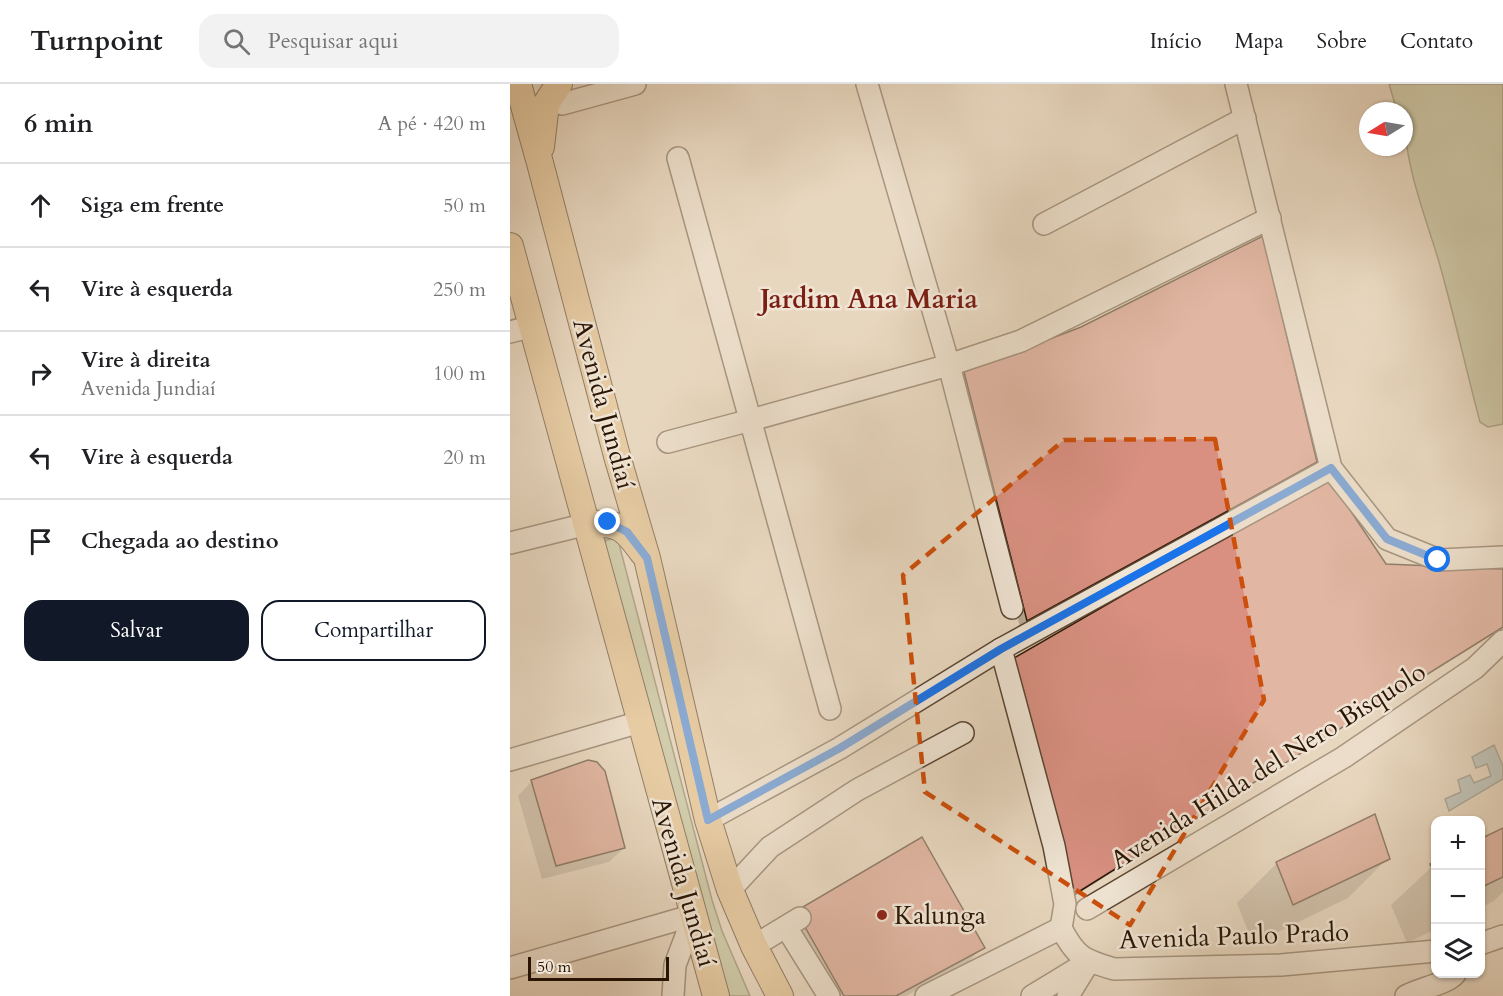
<!DOCTYPE html>
<html lang="pt">
<meta charset="utf-8">
<style>
:root{--surface:#fff;--page:#f2f2f2;--text:#202124;--muted:#757577;--line:#e0e0e0;--accent:#111827}
body{margin:0;font-family:Cardo,serif;background:var(--page);color:var(--text)}
.controls{position:absolute;right:18px;bottom:18px;display:grid;overflow:hidden;border-radius:12px;box-shadow:0 2px 4px #0004}
.controls button{width:54px;height:54px;display:grid;place-items:center;padding:0;border:0;border-bottom:2px solid var(--line);background:var(--surface);color:var(--text);font:30px sans-serif}
.compass{position:absolute;left:849px;top:18px;width:54px;height:54px;border-radius:50%;background:var(--surface);box-shadow:0 2px 4px #0004;rotate:259deg}
.scale{position:absolute;left:18px;bottom:15px;width:141px;box-sizing:border-box;padding-left:6px;border:3px solid #2a1504;border-top:0;font-size:16px;line-height:21px;white-space:nowrap;color:#2a1504;-webkit-text-stroke:4px #f0e5d5;paint-order:stroke}
.stop{position:absolute;width:18px;height:18px;margin:-14px;border:4px solid #1a73e8;border-radius:50%;background:#fff}
.stop.end{background:#1a73e8;border-color:#fff;box-shadow:0 2px 6px #0008}
.list{margin:0;padding:0;list-style:none}
h2{display:flex;justify-content:space-between;align-items:center;height:78px;margin:0;padding:0 24px;font-size:26px}
h2 small{font-size:20px;font-weight:400;color:var(--muted)}
.list li{display:grid;grid-template-columns:39px 1fr auto;gap:18px;align-items:center;box-sizing:border-box;height:84px;padding:0 24px;border-top:2px solid var(--line)}
.list b{display:block;font-size:22px;white-space:nowrap}
.list p{margin:0;font-size:20px;white-space:nowrap;color:var(--muted)}
.list em{font-size:20px;font-style:normal;color:var(--muted)}
.actions{display:flex;gap:12px;padding:18px 24px}
.actions a{flex:1;padding:14px 0;border:2px solid var(--accent);border-radius:18px;text-align:center;font-size:21px;color:var(--accent)}
.actions .main{background:var(--accent);color:#fff}
.icon{flex:none;width:33px;height:33px;fill:none;stroke:currentColor;stroke-width:2;stroke-linecap:round;stroke-linejoin:round}
.map{position:relative;flex:none;width:993px;height:912px;overflow:hidden}
header{display:flex;align-items:center;gap:36px;box-sizing:border-box;height:84px;padding:0 30px;background:var(--surface);border-bottom:2px solid var(--line)}
header strong{font-size:28px}
nav{display:flex;gap:33px;margin-inline-start:auto;font-size:21px}
.search{width:420px;height:54px;background:var(--page);display:flex;align-items:center;gap:15px;box-sizing:border-box;padding:0 21px;border-radius:18px;color:var(--muted);font-size:22px}
main{display:flex}
aside{flex:1;background:var(--surface)}
.map>svg:first-child{display:block}
.green{fill:#b6be92;stroke:#706a4b;stroke-width:1.5}
.water{fill:#9cb7bd;stroke:#6e7673;stroke-width:1.5}
.shadow{fill:#0003}
.building{fill:#d99081;stroke:#2a1504;stroke-width:1.5}
.lines{fill:none;stroke-linecap:round;stroke-linejoin:round}
.minor-casing{stroke:#5a4633;stroke-width:24}
.major-casing{stroke:#2a1504;stroke-width:28}
.minor{stroke:#f0e5d5;stroke-width:21}
.major{stroke:#e4bc80;stroke-width:26}
.route{stroke:#1a73e8;stroke-width:8}
.marked{fill:none;stroke:#cc4f0b;stroke-width:4.5;stroke-dasharray:12 8;stroke-linejoin:round}
.poi-dot{fill:#8f2418;stroke:#f0e5d5;stroke-width:2}
.labels{text-anchor:middle;dominant-baseline:central;stroke-width:5;stroke-linejoin:round;paint-order:stroke}
.street-label{font-size:26px;fill:#2a1504;stroke:#f0e5d5}
.poi-label{font-size:26px;fill:#2a1504;stroke:#f0e5d5;text-anchor:start}
.neighbourhood-label{font-size:27px;font-weight:bold;fill:#7a1f14;stroke:#f0e5d5}
</style>
<header>
<strong>Turnpoint</strong>
<div class="search"><svg class="icon" aria-label="search" viewBox="0 0 24 24"><circle cx="10" cy="10" r="6"/><path d="M15 15l6 6"/></svg>Pesquisar aqui</div>
<nav><a>Início</a><a>Mapa</a><a>Sobre</a><a>Contato</a></nav>
</header>
<main>
<aside>
<h2>6 min<small>A pé · 420 m</small></h2>
<ul class="list">
<li><svg class="icon" aria-label="ahead" viewBox="0 0 24 24"><path d="M12 20V5M6 11l6-6 6 6"/></svg><div><b>Siga em frente</b></div><em>50 m</em></li>
<li><svg class="icon" aria-label="left" viewBox="0 0 24 24"><path d="M17 20v-9H6M10 6l-5 5 5 5"/></svg><div><b>Vire à esquerda</b></div><em>250 m</em></li>
<li><svg class="icon" aria-label="right" viewBox="0 0 24 24"><path d="M7 20v-9h11M14 6l5 5-5 5"/></svg><div><b>Vire à direita</b><p>Avenida Jundiaí</p></div><em>100 m</em></li>
<li><svg class="icon" aria-label="left" viewBox="0 0 24 24"><path d="M17 20v-9H6M10 6l-5 5 5 5"/></svg><div><b>Vire à esquerda</b></div><em>20 m</em></li>
<li><svg class="icon" aria-label="arrive" viewBox="0 0 24 24"><path d="M6 21V4h12l-3 4 3 4H6"/></svg><div><b>Chegada ao destino</b></div></li>
</ul>
<div class="actions"><a class="main">Salvar</a><a>Compartilhar</a></div>
</aside>
<div class="map">
<svg width="993" height="912" viewBox="0 0 993 912">
<rect width="100%" height="100%" fill="#e8d7bf"/>
<filter id="stains"><feTurbulence type="fractalNoise" baseFrequency=".00333" numOctaves="4"/><feColorMatrix values="0 0 0 0 .2 0 0 0 0 .09 0 0 0 0 .02 0 0 0 .5 -.17"/></filter>
<radialGradient id="worn" r=".72"><stop offset=".6" stop-color="#630" stop-opacity="0"/><stop offset="1" stop-color="#630" stop-opacity=".3"/></radialGradient>
<g class="green">
<path d="M 879,0 L 993,0 L 993,340 L 978,343 L 970,338 C 956,285 944,231 929,178 C 914,128 894,80 894,27 L 887,27 Z"/>
<path d="M 102,455 L 108,456 L 202,816 L 212,847 L 240,912 L 216,912 L 95,460 L 96,456 Z"/>
</g>
<path class="water" d="M 984,661 L 993,682 L 993,695 L 939,727 L 935,715 L 951,708 L 948,696 L 960,691 L 964,699 L 981,692 L 977,680 L 966,684 L 962,673 Z"/>
<g class="shadow">
<path d="M 455,289 L 805,378 L 798,385 L 510,543 L 448,297 Z"/>
<path d="M 875,481 L 993,486 L 993,543 L 555,818 Z"/>
<path d="M 22,697 L 114,764 L 99,778 L 32,795 L 8,712 Z"/>
<path d="M 993,746 L 993,808 L 984,817 L 970,824 L 970,757 Z"/>
<path d="M 878,774 L 838,814 L 743,860 L 727,819 L 767,779 Z"/>
<path d="M 926,779 L 926,845 L 897,859 L 881,821 Z"/>
<path d="M 287,828 L 473,863 L 458,878 L 396,912 L 311,912 L 272,843 Z"/>
</g>
<g class="building">
<path d="M 753,152 L 807,378 L 517,537 L 454,288 L 571,243 Z"/>
<path d="M 818,393 L 876,480 L 993,485 L 993,543 L 562,812 L 504,574 Z"/>
<path d="M 78,676 L 87,678 L 95,687 L 115,764 L 46,782 L 21,696 Z"/>
<path d="M 865,730 L 880,775 L 783,821 L 766,778 Z"/>
<path d="M 993,744 L 993,793 L 970,804 L 970,755 Z"/>
<path d="M 412,753 L 475,864 L 386,912 L 334,912 L 286,827 Z"/>
<path d="M 926,777 L 926,792 L 920,780 Z"/>
</g>
<g class="lines">
<g class="minor-casing">
<g id="minor">
<path d="M 357,0 L 439,281 L 502,524"/>
<path d="M 726,0 L 821,384 L 877,455 L 929,476 L 993,473"/>
<path d="M 52,20 L 125,0"/>
<path d="M 168,74 L 320,625"/>
<path d="M 534,140 L 735,34"/>
<path d="M 0,248 L 23,242"/>
<path d="M 158,358 L 241,336 L 439,281 L 511,257 L 760,134"/>
<path d="M 0,459 L 77,440"/>
<path d="M 491,565 L 544,762 L 555,820 L 551,844"/>
<path d="M 0,676 L 130,638"/>
<path d="M 198,736 L 330,664 L 491,565 L 821,384"/>
<path d="M 220,806 L 260,763 L 347,706 L 453,649"/>
<path d="M 577,825 L 834,673 L 965,584 L 993,557"/>
<path d="M 276,843 L 319,912"/>
<path d="M 551,844 C 566,873 573,876 604,885 L 771,881 L 926,867"/>
<path d="M 970,860 L 993,852"/>
<path d="M 244,862 L 290,834"/>
<path d="M 0,884 L 184,831"/>
<path d="M 163,912 L 165,881 L 184,831"/>
<path d="M 416,912 L 551,844"/>
<path d="M 522,912 L 578,878"/>
<path d="M 558,912 L 577,881"/>
<path d="M 896,912 C 910,904 937,900 945,890"/>
</g>
</g>
<g class="major-casing">
<g id="major">
<path d="M 8,0 L 30,79 L 107,372 L 137,474 L 198,736 L 220,806 L 244,862 L 270,912"/>
<path d="M 31,63 L 36,20 L 49,0"/>
<path d="M 0,162 L 206,912"/>
<path d="M 77,440 C 110,438 115,444 133,469"/>
</g>
</g>
<use href="#minor" class="minor"/>
<use href="#major" class="major"/>
</g>
<g class="lines">
<path class="route" d="M 98,438 L 117,448 L 137,474 L 198,736 L 330,664 L 491,565 L 821,384 L 877,455 L 928,476"/>
</g>
<path d="M0 0H993V912H0ZM 705,355 L 754,616 L 620,841 L 415,708 L 393,491 L 554,356 Z" fill="#e8d7bf" fill-opacity=".55" fill-rule="evenodd"/>
<path class="marked" d="M 705,355 L 754,616 L 620,841 L 415,708 L 393,491 L 554,356 Z"/>
<circle class="poi-dot" cx="372" cy="831" r="6"/>
<g class="labels">
<g class="street-label">
<text transform="translate(94 320) rotate(75)">Avenida Jundiaí</text>
<text transform="translate(758 682) rotate(-32)">Avenida Hilda del Nero Bisquolo</text>
<text transform="translate(174 798) rotate(74)">Avenida Jundiaí</text>
<text transform="translate(724 852) rotate(-2)">Avenida Paulo Prado</text>
</g>
<g class="poi-label">
<text x="384" y="831">Kalunga</text>
</g>
<g class="neighbourhood-label">
<text x="359" y="215">Jardim Ana Maria</text>
</g>
</g>
<rect width="100%" height="100%" filter="url(#stains)"/>
<rect width="100%" height="100%" fill="url(#worn)"/>
</svg>
<div class="controls">
<button>+</button>
<button>−</button>
<button><svg class="icon" aria-label="layers" viewBox="0 0 24 24"><path d="M12 4l9 5-9 5-9-5zM3 14l9 5 9-5"/></svg></button>
</div>
<svg class="compass" viewBox="-18 -18 36 36"><path d="M0-13l5 13h-10z" fill="#e53935"/><path d="M0 13l5-13h-10z" fill="#757577"/></svg>
<div class="scale">50 m</div>
<div class="stop" style="left:928px;top:476px"></div>
<div class="stop end" style="left:98px;top:438px"></div>
</div>
</main>
